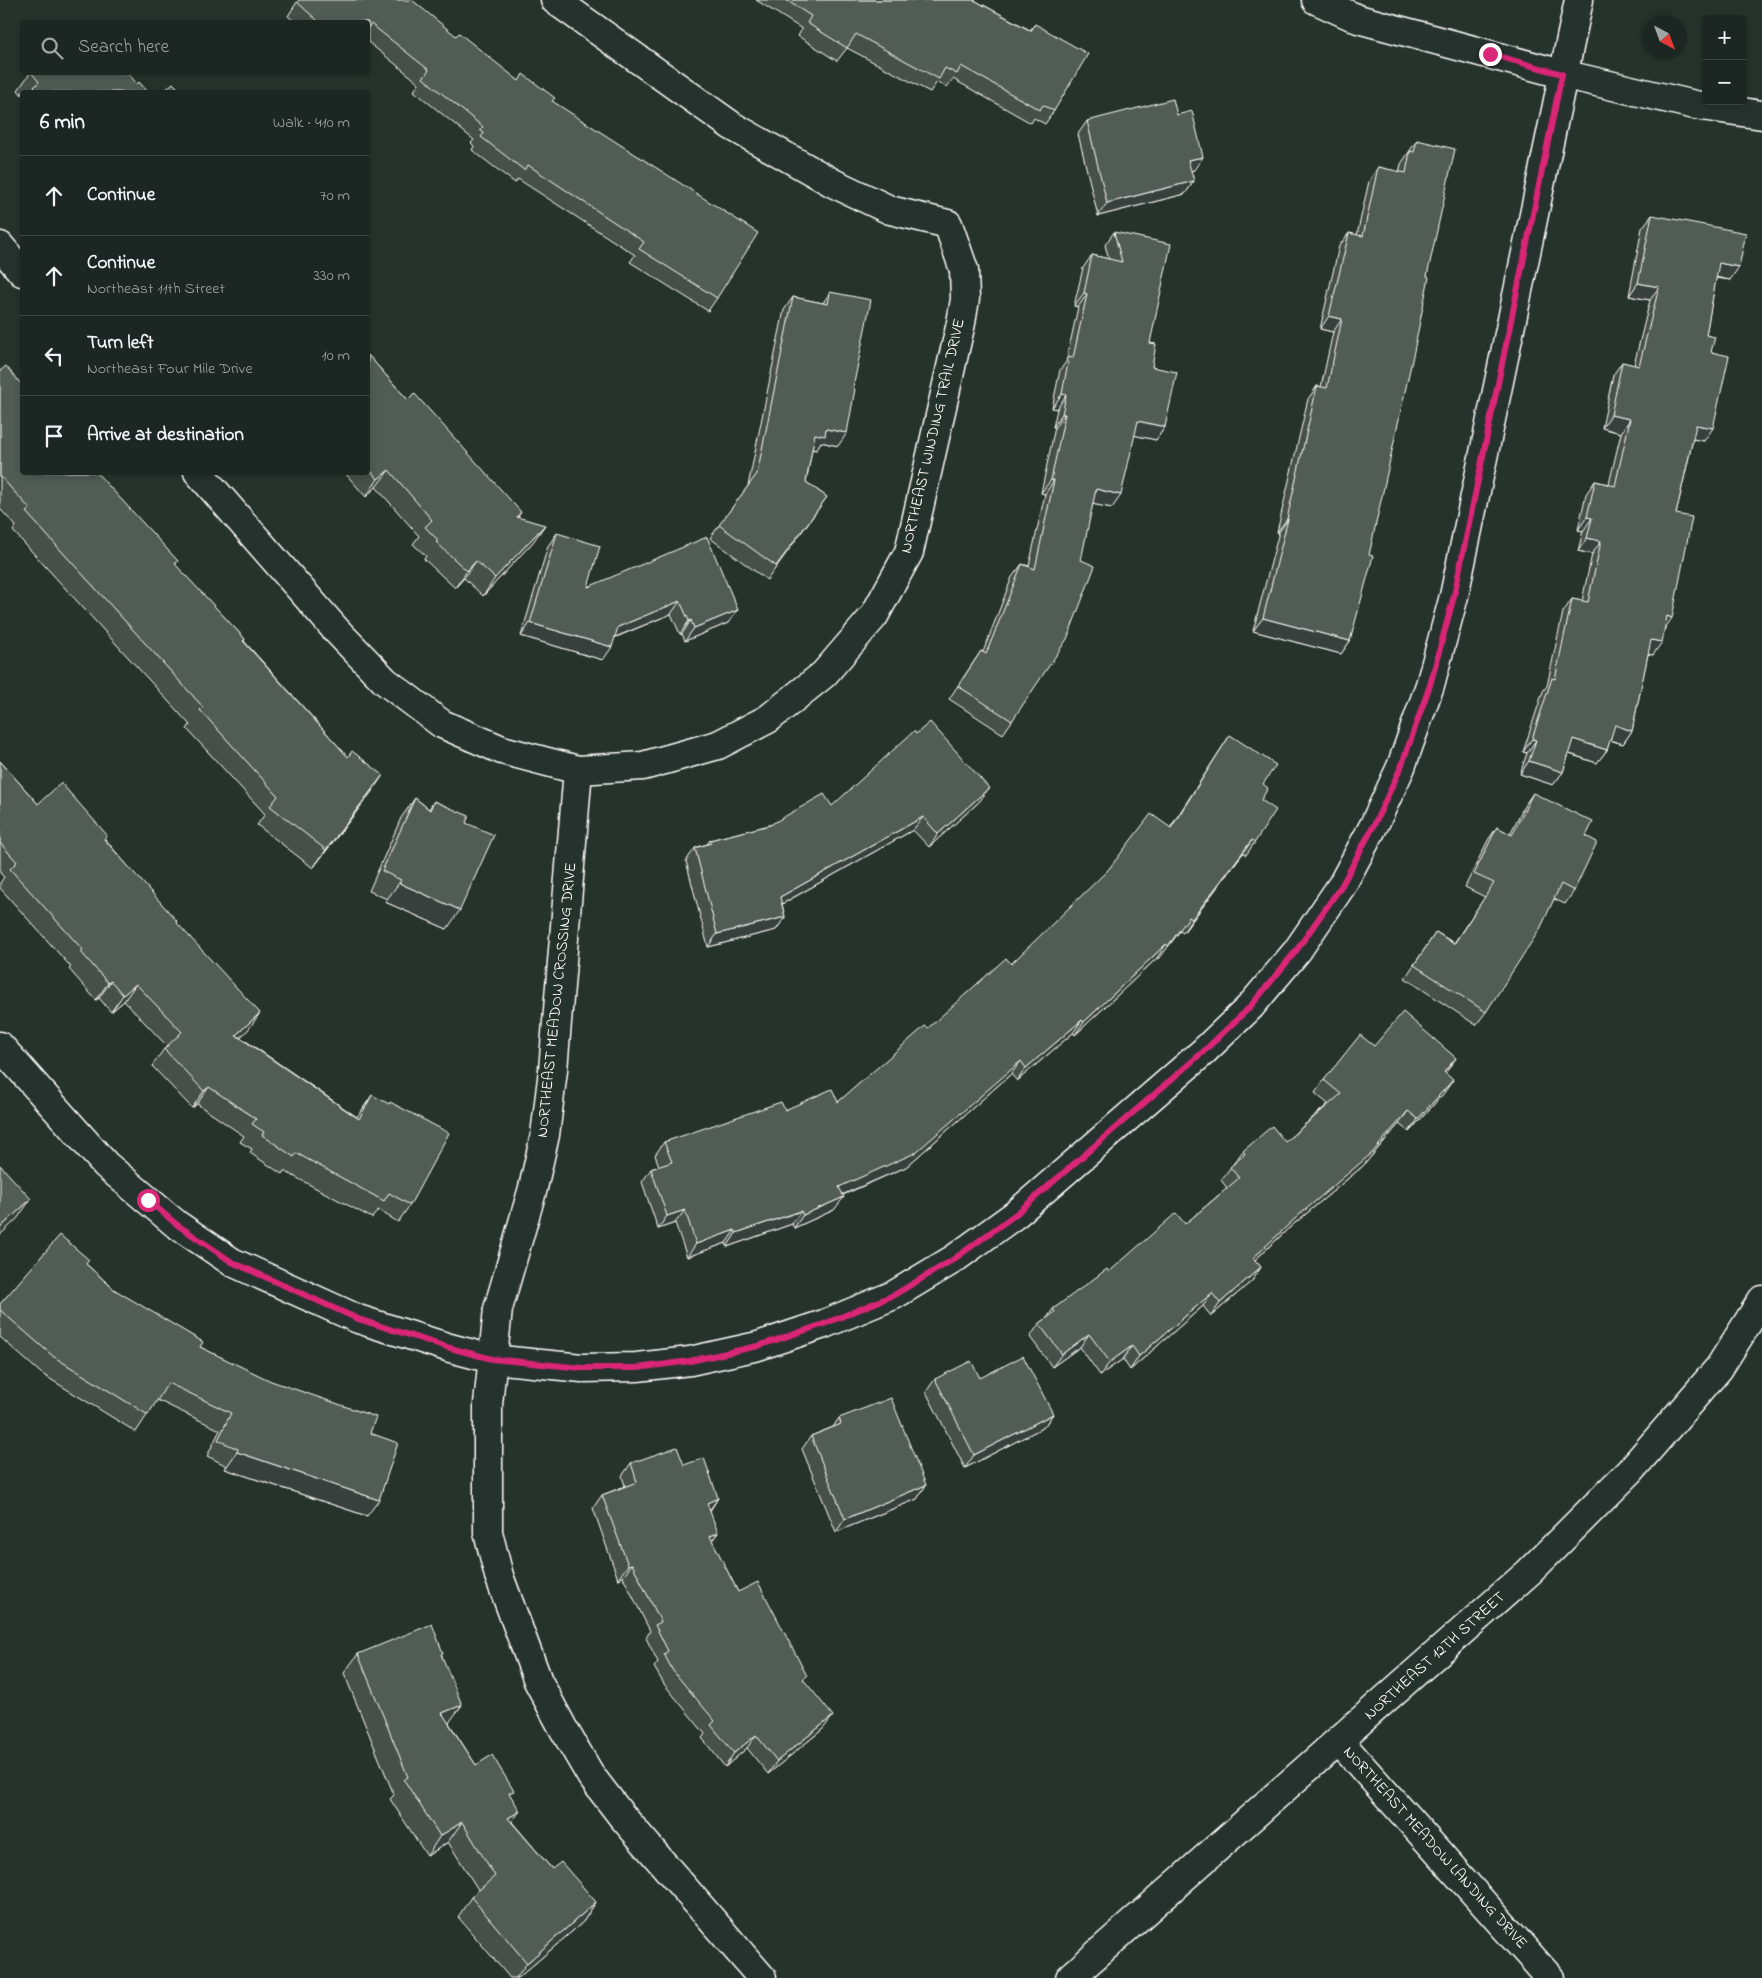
<!DOCTYPE html>
<meta charset="utf-8">
<style>
:root{--surface:#1c2622;--page:#252e2a;--text:#f1f3f6;--muted:#a0a5a5;--line:#3a4340}
body{margin:0;font-family:"Indie Flower",sans-serif;background:var(--page);color:var(--text)}
.controls{position:absolute;right:15px;top:15px;display:grid;overflow:hidden;border-radius:5px;box-shadow:0 2px 8px #0003}
.controls button{width:45px;height:45px;display:grid;place-items:center;padding:0;border:0;border-bottom:1px solid var(--line);background:var(--surface);color:var(--text);font:25px sans-serif}
.compass{position:absolute;left:1642px;top:15px;width:45px;height:45px;border-radius:50%;background:var(--surface);box-shadow:0 2px 8px #0003;rotate:139deg}
.stop{position:absolute;width:15px;height:15px;margin:-11px;border:4px solid #db2777;border-radius:50%;background:#fff}
.stop.end{background:#db2777;border-color:#fff;box-shadow:0 1px 5px #0008}
.list{margin:0;padding:0;list-style:none}
h2{display:flex;justify-content:space-between;align-items:center;height:65px;margin:0;padding:0 20px;font-size:21px}
h2 small{font-size:16px;font-weight:400;color:var(--muted)}
.list li{display:grid;grid-template-columns:32px 1fr auto;gap:15px;align-items:center;box-sizing:border-box;height:80px;padding:0 20px;border-top:1px solid var(--line)}
.list b{display:block;font-size:19px;white-space:nowrap}
.list p{margin:0;font-size:16px;white-space:nowrap;color:var(--muted)}
.list em{font-size:16px;font-style:normal;color:var(--muted)}
.icon{flex:none;width:28px;height:28px;fill:none;stroke:currentColor;stroke-width:2;stroke-linecap:round;stroke-linejoin:round}
.map{position:relative;flex:none;width:1762px;height:1978px;overflow:hidden}
.search{position:absolute;background:var(--surface);box-shadow:0 2px 8px #0003;left:20px;top:20px;width:350px;height:55px;display:flex;align-items:center;gap:12px;box-sizing:border-box;padding:0 18px;border-radius:5px;color:var(--muted);font-size:19px}
.panel{position:absolute;background:var(--surface);box-shadow:0 2px 8px #0003;left:20px;top:90px;width:350px;height:385px;border-radius:5px}
.map>svg:first-child{display:block}
.lines{fill:none;stroke-linecap:round;stroke-linejoin:round}
.street-casing{stroke:#fff;stroke-width:31}
.secondary-casing{stroke:#fff;stroke-width:31}
.street{stroke:#26332d;stroke-width:28}
.secondary{stroke:#26332d;stroke-width:28}
.wall{fill:#464f4b;stroke:#fff}
.shaded-wall{fill:#39403d;stroke:#fff}
.building{fill:#515c57;stroke:#fff}
.route{stroke:#db2777;stroke-width:6}
.labels{text-anchor:middle;dominant-baseline:central;stroke-width:4.5;stroke-linejoin:round;paint-order:stroke}
.street-label{font-size:16px;fill:#fff;stroke:#26332d}
</style>
<div class="map">
<svg width="1762" height="1978" viewBox="0 0 1762 1978">
<rect width="100%" height="100%" fill="#26332d"/>
<filter id="ink" filterUnits="userSpaceOnUse"><feTurbulence type="fractalNoise" baseFrequency=".02" numOctaves="2"/><feDisplacementMap in="SourceGraphic" scale="10" xChannelSelector="R" yChannelSelector="G"/><feConvolveMatrix kernelMatrix="1 2 1 2 8 2 1 2 1" color-interpolation-filters="sRGB"/></filter>
<g filter="url(#ink)">
<g class="lines">
<g class="street-casing">
<g id="street">
<path d="M 0,246 L 22,272"/>
<path d="M 198,472 L 337,631 L 385,681 L 442,724 L 502,750 L 578,770 L 643,766 L 718,745 L 768,719 L 824,674 L 874,616 L 909,552 L 961,323 L 965,299 L 964,270 L 948,224 L 890,210 L 833,183 L 732,126 L 555,0"/>
<path d="M 578,770 L 553,1070 L 545,1135 L 533,1188 L 498,1309 L 488,1404 L 488,1532 L 499,1576 L 538,1681 L 563,1728 L 591,1776 L 621,1815 L 762,1978"/>
<path d="M 0,1046 L 106,1165 L 176,1224 L 232,1262 L 358,1319 L 450,1348 L 492,1359 L 582,1368 L 637,1367 L 690,1361 L 758,1346 L 824,1324 L 894,1295 L 954,1259 L 1016,1214 L 1203,1052 L 1250,1007 L 1297,951 L 1342,885 L 1374,825 L 1401,767 L 1430,685 L 1454,596 L 1579,0"/>
<path d="M 1339,1741 L 1550,1978"/>
<path d="M 1070,1978 L 1529,1572 L 1630,1471 L 1719,1368 L 1762,1300"/>
</g>
</g>
<g class="secondary-casing">
<path id="secondary" d="M 1316,0 L 1358,19 L 1562,74 L 1695,105 L 1762,115"/>
</g>
<use href="#street" class="street"/>
<use href="#secondary" class="secondary"/>
</g>
<g class="wall">
<path d="M 756,0 L 974,0 L 1030,30 L 1035,24 L 1054,111 L 1045,124 L 1034,118 L 1031,123 L 953,79 L 947,87 L 937,82 L 930,92 L 847,48 L 837,61 L 798,36 L 802,29 Z"/>
<path d="M 297,2 L 456,36 L 519,81 L 552,101 L 717,298 L 708,311 L 630,262 L 635,255 L 518,179 L 515,183 L 472,150 L 474,146 L 471,143 L 474,140 L 414,91 L 419,83 L 368,42 L 368,22 L 295,22 L 288,16 Z"/>
<path d="M 31,72 L 137,84 L 148,92 L 22,92 L 22,95 L 18,90 Z"/>
<path d="M 1177,115 L 1194,170 L 1191,171 L 1194,181 L 1185,194 L 1098,216 L 1078,134 L 1087,121 Z"/>
<path d="M 1417,140 L 1427,276 L 1350,641 L 1341,654 L 1253,631 L 1279,532 L 1277,532 L 1308,399 L 1317,386 L 1321,387 L 1333,332 L 1320,329 L 1339,246 L 1349,233 L 1357,235 L 1369,181 L 1378,167 L 1399,172 L 1401,164 Z"/>
<path d="M 1652,215 L 1730,280 L 1716,278 L 1706,335 L 1711,352 L 1704,441 L 1693,439 L 1676,514 L 1665,628 L 1653,655 L 1648,654 L 1632,731 L 1623,744 L 1610,740 L 1607,750 L 1597,763 L 1569,754 L 1563,772 L 1553,785 L 1520,774 L 1527,753 L 1523,752 L 1543,691 L 1547,686 L 1563,612 L 1572,599 L 1582,601 L 1592,554 L 1578,551 L 1583,531 L 1578,530 L 1586,494 L 1595,481 L 1609,484 L 1621,433 L 1602,428 L 1613,375 L 1622,362 L 1634,365 L 1650,300 L 1629,296 L 1642,228 Z"/>
<path d="M 1114,232 L 1150,343 L 1152,367 L 1165,427 L 1156,440 L 1134,435 L 1112,508 L 1093,504 L 1012,721 L 1003,734 L 949,699 L 981,651 L 983,652 L 1012,577 L 1022,564 L 1029,566 L 1045,494 L 1041,493 L 1055,427 L 1053,427 L 1057,409 L 1052,408 L 1060,370 L 1066,362 L 1078,307 L 1074,306 L 1083,268 L 1092,255 L 1109,259 L 1105,245 Z"/>
<path d="M 830,292 L 838,446 L 821,442 L 816,450 L 812,449 L 806,482 L 827,497 L 767,580 L 710,538 L 748,486 L 784,310 L 793,297 L 823,303 Z"/>
<path d="M 368,355 L 408,400 L 521,512 L 518,517 L 533,542 L 483,596 L 464,578 L 455,588 L 424,559 L 426,556 L 413,544 L 419,536 L 376,487 L 366,497 L 344,472 L 368,472 Z"/>
<path d="M 0,371 L 22,472 L 178,561 L 175,565 L 245,639 L 244,641 L 348,757 L 383,775 L 370,794 L 313,868 L 257,825 L 265,814 L 187,729 L 190,725 L 13,531 L 16,526 L 0,509 Z"/>
<path d="M 557,533 L 588,587 L 738,610 L 728,623 L 685,641 L 682,634 L 680,634 L 671,614 L 614,638 L 603,660 L 521,636 L 548,546 Z"/>
<path d="M 1230,735 L 1263,784 L 1255,842 L 1246,855 L 1243,853 L 1183,933 L 1180,931 L 1159,959 L 1157,958 L 1075,1035 L 1073,1033 L 1017,1081 L 1011,1074 L 906,1167 L 843,1195 L 834,1210 L 794,1228 L 792,1224 L 727,1247 L 726,1243 L 687,1257 L 675,1223 L 658,1229 L 642,1182 L 651,1169 L 659,1166 L 655,1155 L 664,1142 L 785,1110 L 838,1102 L 928,1028 L 1011,964 L 1170,828 Z"/>
<path d="M 0,761 L 38,804 L 105,839 L 176,923 L 248,1030 L 240,1037 L 357,1117 L 372,1095 L 410,1205 L 398,1222 L 378,1210 L 372,1218 L 284,1171 L 282,1174 L 250,1153 L 252,1149 L 240,1142 L 244,1136 L 197,1104 L 192,1108 L 152,1066 L 164,1049 L 167,1046 L 124,1001 L 111,1012 L 99,998 L 96,1000 L 69,969 L 71,967 L 0,888 L 0,883 L 4,877 L 0,873 Z"/>
<path d="M 1533,793 L 1586,836 L 1574,891 L 1565,904 L 1554,899 L 1486,1012 L 1476,1025 L 1405,978 L 1436,932 L 1454,943 L 1485,897 L 1465,887 L 1488,840 L 1497,827 L 1510,834 L 1524,806 Z"/>
<path d="M 415,798 L 429,809 L 434,801 L 447,929 L 385,902 L 387,899 L 369,891 L 401,818 Z"/>
<path d="M 980,801 L 929,847 L 913,830 L 782,904 L 785,917 L 776,930 L 708,947 L 686,861 L 695,848 L 707,844 L 710,840 L 770,825 L 832,806 Z"/>
<path d="M 1374,1046 L 1445,1073 L 1444,1093 L 1409,1132 L 1399,1124 L 1363,1166 L 1288,1229 L 1255,1260 L 1261,1267 L 1252,1281 L 1211,1316 L 1203,1306 L 1130,1370 L 1123,1359 L 1100,1375 L 1080,1347 L 1052,1367 L 1030,1337 L 1039,1324 L 1047,1318 L 1053,1309 L 1109,1272 L 1185,1224 L 1227,1188 L 1221,1180 L 1243,1151 L 1285,1142 L 1328,1104 L 1315,1093 L 1324,1080 Z"/>
<path d="M 86,1264 L 115,1290 L 200,1347 L 370,1433 L 367,1516 L 225,1469 L 227,1466 L 207,1456 L 220,1430 L 157,1400 L 136,1432 L 42,1374 L 0,1337 L 0,1304 Z"/>
<path d="M 980,1378 L 1053,1414 L 1044,1427 L 965,1468 L 926,1392 L 935,1379 Z"/>
<path d="M 839,1418 L 926,1485 L 917,1499 L 836,1532 L 802,1449 L 811,1436 L 833,1427 Z"/>
<path d="M 631,1463 L 684,1465 L 718,1498 L 710,1511 L 712,1541 L 738,1592 L 804,1681 L 823,1729 L 768,1774 L 747,1748 L 725,1767 L 702,1738 L 705,1734 L 664,1684 L 654,1667 L 658,1662 L 646,1638 L 650,1631 L 623,1577 L 618,1579 L 593,1508 L 602,1495 L 625,1486 L 622,1476 Z"/>
<path d="M 358,1654 L 442,1655 L 449,1723 L 476,1765 L 510,1796 L 512,1822 L 552,1869 L 596,1902 L 583,1922 L 518,1978 L 510,1978 L 458,1917 L 471,1897 L 479,1891 L 448,1842 L 427,1856 L 390,1799 L 394,1795 L 344,1673 Z"/>
</g>
<g class="shaded-wall">
<path d="M 1203,157 L 1194,170 L 1179,174 L 1188,160 Z"/>
<path d="M 1194,181 L 1185,194 L 1098,216 L 1107,203 Z"/>
<path d="M 1719,263 L 1739,267 L 1730,280 L 1710,276 Z"/>
<path d="M 1638,283 L 1659,287 L 1650,300 L 1629,296 Z"/>
<path d="M 1084,293 L 1087,294 L 1078,307 L 1074,306 Z"/>
<path d="M 1329,316 L 1342,319 L 1333,332 L 1320,329 Z"/>
<path d="M 1062,394 L 1066,395 L 1057,409 L 1052,408 Z"/>
<path d="M 1062,414 L 1065,414 L 1055,427 L 1053,427 Z"/>
<path d="M 1611,415 L 1630,419 L 1621,433 L 1602,428 Z"/>
<path d="M 1138,421 L 1165,427 L 1156,440 L 1128,434 Z"/>
<path d="M 1696,425 L 1713,428 L 1704,441 L 1687,438 Z"/>
<path d="M 826,429 L 847,433 L 838,446 L 821,442 L 816,450 L 806,447 L 815,434 Z"/>
<path d="M 389,470 L 376,487 L 366,497 L 378,479 Z"/>
<path d="M 1051,480 L 1054,480 L 1045,494 L 1041,493 Z"/>
<path d="M 1096,489 L 1121,495 L 1112,508 L 1086,503 Z"/>
<path d="M 1587,517 L 1592,518 L 1583,531 L 1578,530 Z"/>
<path d="M 1287,519 L 1288,519 L 1279,532 L 1277,532 Z"/>
<path d="M 545,525 L 533,542 L 483,596 L 495,578 Z"/>
<path d="M 1587,538 L 1601,541 L 1592,554 L 1578,551 Z"/>
<path d="M 476,561 L 464,578 L 455,588 L 467,571 Z"/>
<path d="M 680,601 L 671,614 L 608,640 L 618,627 Z"/>
<path d="M 738,610 L 728,623 L 685,641 L 694,628 Z"/>
<path d="M 1667,616 L 1672,618 L 1663,631 Z"/>
<path d="M 1263,618 L 1350,641 L 1341,654 L 1253,631 Z"/>
<path d="M 691,620 L 682,634 L 680,634 L 689,621 Z"/>
<path d="M 530,623 L 612,647 L 603,660 L 521,636 Z"/>
<path d="M 1651,640 L 1662,642 L 1653,655 L 1641,653 Z"/>
<path d="M 1615,725 L 1632,731 L 1623,744 L 1606,739 Z"/>
<path d="M 1532,739 L 1536,740 L 1527,753 L 1523,752 Z"/>
<path d="M 1573,739 L 1607,750 L 1597,763 L 1564,752 Z"/>
<path d="M 1529,761 L 1563,772 L 1553,785 L 1520,774 Z"/>
<path d="M 383,775 L 370,794 L 313,868 L 326,850 Z"/>
<path d="M 989,788 L 980,801 L 929,847 L 938,834 Z"/>
<path d="M 923,817 L 913,830 L 771,910 L 780,897 Z"/>
<path d="M 1252,840 L 1243,853 L 1183,933 L 1192,919 Z"/>
<path d="M 399,883 L 460,910 L 447,929 L 385,902 Z"/>
<path d="M 785,917 L 776,930 L 708,947 L 717,934 Z"/>
<path d="M 1166,944 L 1157,958 L 1075,1035 L 1084,1022 Z"/>
<path d="M 111,981 L 99,998 L 96,1000 L 108,983 Z"/>
<path d="M 136,984 L 124,1001 L 111,1012 L 123,995 Z"/>
<path d="M 260,1013 L 248,1030 L 224,1052 L 236,1035 Z"/>
<path d="M 1082,1020 L 1073,1033 L 1017,1081 L 1026,1068 Z"/>
<path d="M 1456,1058 L 1447,1071 L 1435,1086 L 1444,1072 Z"/>
<path d="M 1021,1061 L 1011,1074 L 906,1167 L 830,1200 L 839,1187 Z"/>
<path d="M 1453,1080 L 1444,1093 L 1409,1132 L 1418,1119 Z"/>
<path d="M 209,1087 L 197,1104 L 192,1108 L 204,1091 Z"/>
<path d="M 1408,1111 L 1399,1124 L 1363,1166 L 1288,1229 L 1243,1271 L 1253,1258 Z"/>
<path d="M 844,1197 L 834,1210 L 794,1228 L 803,1215 Z"/>
<path d="M 31,1199 L 17,1219 L 0,1235 L 0,1228 Z"/>
<path d="M 685,1210 L 675,1223 L 658,1229 L 667,1216 Z"/>
<path d="M 801,1211 L 792,1224 L 727,1247 L 736,1233 Z"/>
<path d="M 735,1230 L 726,1243 L 687,1257 L 696,1244 Z"/>
<path d="M 1261,1267 L 1252,1281 L 1211,1316 L 1220,1303 Z"/>
<path d="M 1212,1293 L 1203,1306 L 1130,1370 L 1139,1356 Z"/>
<path d="M 1089,1334 L 1080,1347 L 1052,1367 L 1062,1354 Z"/>
<path d="M 1132,1346 L 1123,1359 L 1100,1375 L 1110,1362 Z"/>
<path d="M 1053,1414 L 1044,1427 L 965,1468 L 974,1455 Z"/>
<path d="M 237,1452 L 379,1500 L 367,1516 L 225,1469 Z"/>
<path d="M 926,1485 L 917,1499 L 836,1532 L 845,1519 Z"/>
<path d="M 718,1498 L 709,1511 L 707,1503 Z"/>
<path d="M 718,1533 L 708,1546 L 710,1536 Z"/>
<path d="M 632,1564 L 623,1577 L 618,1579 L 628,1565 Z"/>
<path d="M 462,1705 L 448,1724 L 442,1713 Z"/>
<path d="M 833,1716 L 823,1729 L 768,1774 L 777,1761 Z"/>
<path d="M 756,1735 L 747,1748 L 725,1767 L 734,1753 Z"/>
<path d="M 520,1811 L 506,1830 L 508,1818 Z"/>
<path d="M 462,1822 L 448,1842 L 427,1856 L 440,1836 Z"/>
<path d="M 596,1902 L 583,1922 L 518,1978 L 516,1978 L 527,1963 Z"/>
</g>
<g class="building">
<path d="M 299,0 L 412,0 L 456,36 L 459,33 L 519,81 L 523,74 L 555,98 L 552,101 L 758,233 L 717,298 L 639,249 L 644,242 L 528,165 L 524,170 L 481,137 L 484,133 L 480,130 L 483,127 L 423,78 L 429,70 L 371,24 L 368,28 L 368,22 L 319,22 L 297,2 Z"/>
<path d="M 786,0 L 974,0 L 1031,31 L 1035,24 L 1088,54 L 1054,111 L 1043,105 L 1040,110 L 961,66 L 957,74 L 945,68 L 939,79 L 856,34 L 847,48 L 807,23 L 811,16 Z"/>
<path d="M 31,72 L 127,72 L 137,84 L 139,82 L 148,92 L 37,92 L 33,88 L 39,82 Z"/>
<path d="M 173,83 L 182,92 L 163,92 Z"/>
<path d="M 1173,99 L 1177,115 L 1192,111 L 1203,157 L 1188,160 L 1194,181 L 1107,203 L 1087,121 Z"/>
<path d="M 1417,140 L 1455,149 L 1427,276 L 1429,277 L 1414,351 L 1369,555 L 1373,556 L 1350,641 L 1263,618 L 1288,519 L 1287,519 L 1317,386 L 1327,388 L 1342,319 L 1329,316 L 1349,233 L 1363,236 L 1378,167 L 1406,173 L 1410,151 L 1414,152 Z"/>
<path d="M 1652,215 L 1746,233 L 1739,267 L 1719,263 L 1706,335 L 1715,337 L 1711,352 L 1729,356 L 1713,428 L 1696,425 L 1676,514 L 1692,517 L 1672,618 L 1667,616 L 1662,642 L 1651,640 L 1632,731 L 1615,725 L 1607,750 L 1573,739 L 1563,772 L 1529,761 L 1536,740 L 1532,739 L 1552,678 L 1555,679 L 1572,599 L 1588,602 L 1601,541 L 1587,538 L 1592,518 L 1587,517 L 1595,481 L 1615,486 L 1630,419 L 1611,415 L 1622,362 L 1639,366 L 1659,287 L 1638,283 Z"/>
<path d="M 1114,232 L 1171,244 L 1150,343 L 1156,344 L 1152,367 L 1177,372 L 1165,427 L 1138,421 L 1121,495 L 1096,489 L 1081,560 L 1095,566 L 1067,639 L 1012,721 L 958,686 L 981,651 L 986,654 L 1022,564 L 1035,569 L 1054,480 L 1051,480 L 1065,414 L 1062,414 L 1066,395 L 1062,394 L 1069,357 L 1073,358 L 1087,294 L 1084,293 L 1092,255 L 1122,262 Z"/>
<path d="M 830,292 L 871,300 L 853,388 L 855,389 L 847,433 L 826,429 L 825,436 L 815,434 L 806,482 L 827,497 L 776,566 L 719,525 L 757,474 L 793,297 L 828,304 Z"/>
<path d="M 368,355 L 408,400 L 414,393 L 521,512 L 517,517 L 545,525 L 495,578 L 476,561 L 467,571 L 436,542 L 438,540 L 425,527 L 432,520 L 389,470 L 378,479 L 368,468 Z"/>
<path d="M 6,366 L 22,385 L 22,472 L 96,472 L 178,561 L 175,564 L 245,639 L 243,641 L 348,757 L 352,751 L 383,775 L 326,850 L 270,806 L 278,796 L 200,710 L 203,707 L 26,512 L 30,509 L 0,476 L 0,371 Z"/>
<path d="M 557,533 L 600,546 L 588,587 L 707,537 L 738,610 L 694,628 L 691,620 L 689,621 L 680,601 L 618,627 L 612,647 L 530,623 Z"/>
<path d="M 930,722 L 989,788 L 938,834 L 923,817 L 780,897 L 785,917 L 717,934 L 695,848 L 711,843 L 710,840 L 770,825 L 824,794 L 832,806 L 914,731 L 916,734 Z"/>
<path d="M 1230,735 L 1276,765 L 1263,784 L 1268,788 L 1261,800 L 1276,810 L 1255,842 L 1252,840 L 1192,919 L 1189,917 L 1168,946 L 1166,944 L 1084,1022 L 1082,1020 L 1026,1068 L 1021,1061 L 915,1153 L 839,1187 L 844,1197 L 803,1215 L 801,1211 L 736,1233 L 735,1230 L 696,1244 L 685,1210 L 667,1216 L 651,1169 L 672,1162 L 664,1142 L 781,1102 L 785,1110 L 832,1089 L 838,1102 L 925,1026 L 928,1028 L 1006,958 L 1011,964 L 1108,870 L 1151,814 L 1171,828 Z"/>
<path d="M 0,761 L 38,804 L 61,783 L 107,835 L 104,839 L 177,921 L 176,922 L 260,1013 L 236,1035 L 359,1119 L 372,1095 L 389,1104 L 390,1102 L 449,1133 L 410,1205 L 389,1193 L 384,1201 L 296,1153 L 294,1157 L 262,1135 L 264,1132 L 252,1124 L 256,1119 L 209,1087 L 204,1091 L 164,1049 L 182,1032 L 136,984 L 123,995 L 111,981 L 108,983 L 81,952 L 83,950 L 10,869 L 17,862 L 0,843 Z"/>
<path d="M 1533,793 L 1593,822 L 1586,836 L 1597,842 L 1574,891 L 1561,884 L 1540,929 L 1486,1012 L 1414,965 L 1436,932 L 1454,944 L 1494,883 L 1474,874 L 1497,827 L 1512,835 Z"/>
<path d="M 415,798 L 430,810 L 434,801 L 469,816 L 466,823 L 494,835 L 460,910 L 399,883 L 401,880 L 382,871 Z"/>
<path d="M 1403,1012 L 1456,1058 L 1444,1072 L 1453,1080 L 1418,1119 L 1408,1111 L 1372,1153 L 1298,1216 L 1253,1258 L 1261,1267 L 1220,1303 L 1212,1293 L 1139,1356 L 1132,1346 L 1110,1362 L 1089,1334 L 1062,1354 L 1039,1324 L 1055,1312 L 1053,1309 L 1107,1269 L 1109,1272 L 1176,1213 L 1185,1224 L 1239,1178 L 1230,1167 L 1245,1154 L 1243,1151 L 1272,1126 L 1285,1142 L 1341,1094 L 1324,1080 L 1360,1035 L 1374,1046 Z"/>
<path d="M 0,1165 L 31,1199 L 0,1228 Z"/>
<path d="M 60,1235 L 89,1260 L 86,1264 L 115,1290 L 203,1342 L 200,1347 L 271,1381 L 376,1417 L 370,1433 L 398,1443 L 379,1500 L 237,1452 L 238,1449 L 218,1440 L 231,1413 L 168,1383 L 148,1415 L 54,1357 L 0,1310 L 0,1304 Z"/>
<path d="M 1023,1356 L 1053,1414 L 974,1455 L 935,1379 L 971,1361 L 980,1378 Z"/>
<path d="M 891,1398 L 926,1485 L 845,1519 L 811,1436 L 841,1424 L 839,1418 Z"/>
<path d="M 677,1447 L 684,1465 L 704,1458 L 718,1498 L 707,1503 L 718,1533 L 710,1536 L 738,1592 L 758,1582 L 807,1676 L 803,1679 L 833,1716 L 777,1761 L 756,1735 L 734,1753 L 711,1725 L 715,1721 L 673,1671 L 664,1654 L 668,1651 L 655,1625 L 661,1622 L 632,1564 L 628,1565 L 602,1495 L 637,1482 L 631,1463 Z"/>
<path d="M 432,1624 L 443,1653 L 441,1654 L 462,1705 L 442,1713 L 476,1765 L 492,1755 L 514,1791 L 509,1793 L 520,1811 L 508,1818 L 552,1869 L 561,1862 L 596,1902 L 527,1963 L 471,1897 L 495,1876 L 462,1822 L 440,1836 L 404,1780 L 408,1777 L 358,1654 Z"/>
</g>
</g>
<g class="lines" filter="url(#ink)">
<path class="route" d="M 148,1200 L 176,1224 L 232,1262 L 358,1319 L 450,1348 L 492,1359 L 582,1368 L 637,1368 L 690,1361 L 758,1346 L 824,1324 L 894,1295 L 954,1259 L 1016,1214 L 1203,1052 L 1250,1007 L 1296,951 L 1342,885 L 1374,825 L 1401,767 L 1430,685 L 1454,596 L 1562,74 L 1490,54"/>
</g>
<g class="labels">
<g class="street-label">
<text transform="translate(933 436) rotate(-77)">NORTHEAST WINDING TRAIL DRIVE</text>
<text transform="translate(557 1000) rotate(-84)">NORTHEAST MEADOW CROSSING DRIVE</text>
<text transform="translate(1435 1656) rotate(-42)">NORTHEAST 12TH STREET</text>
<text transform="translate(1435 1848) rotate(48)">NORTHEAST MEADOW LANDING DRIVE</text>
</g>
</g>
</svg>
<div class="controls">
<button>+</button>
<button>−</button>
</div>
<svg class="compass" viewBox="-18 -18 36 36"><path d="M0-13l5 13h-10z" fill="#e53935"/><path d="M0 13l5-13h-10z" fill="#a0a5a5"/></svg>
<div class="stop" style="left:148px;top:1200px"></div>
<div class="stop end" style="left:1490px;top:54px"></div>
<div class="search"><svg class="icon" aria-label="search" viewBox="0 0 24 24"><circle cx="10" cy="10" r="6"/><path d="M15 15l6 6"/></svg>Search here</div>
<section class="panel">
<h2>6 min<small>Walk · 410 m</small></h2>
<ul class="list">
<li><svg class="icon" aria-label="ahead" viewBox="0 0 24 24"><path d="M12 20V5M6 11l6-6 6 6"/></svg><div><b>Continue</b></div><em>70 m</em></li>
<li><svg class="icon" aria-label="ahead" viewBox="0 0 24 24"><path d="M12 20V5M6 11l6-6 6 6"/></svg><div><b>Continue</b><p>Northeast 11th Street</p></div><em>330 m</em></li>
<li><svg class="icon" aria-label="left" viewBox="0 0 24 24"><path d="M17 20v-9H6M10 6l-5 5 5 5"/></svg><div><b>Turn left</b><p>Northeast Four Mile Drive</p></div><em>10 m</em></li>
<li><svg class="icon" aria-label="arrive" viewBox="0 0 24 24"><path d="M6 21V4h12l-3 4 3 4H6"/></svg><div><b>Arrive at destination</b></div></li>
</ul>
</section>
</div>
